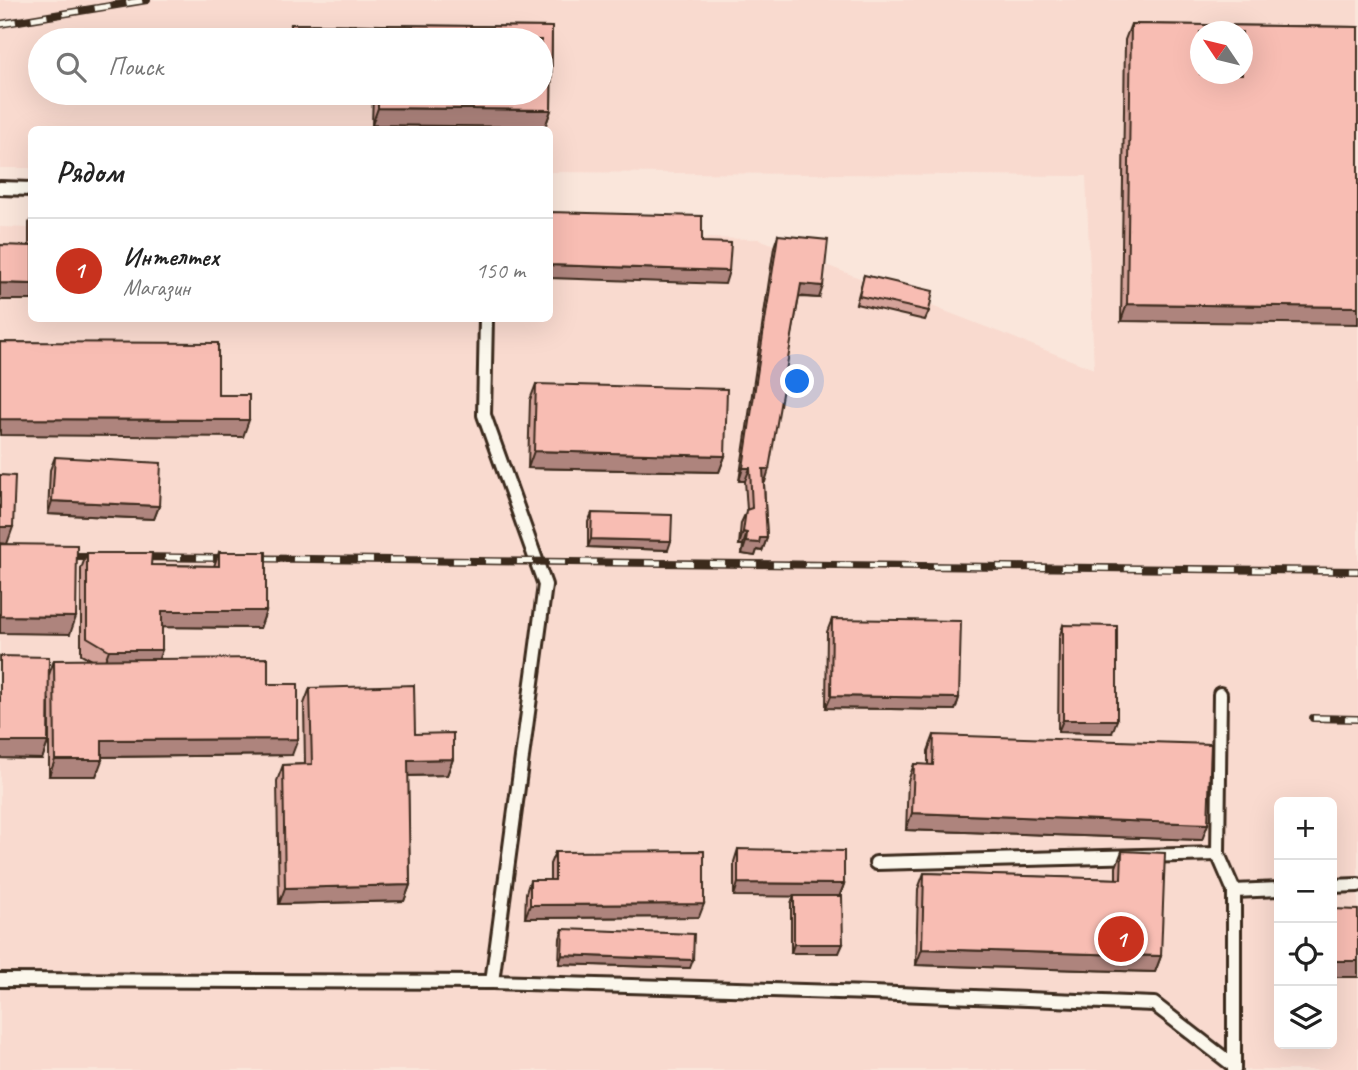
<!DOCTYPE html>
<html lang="ru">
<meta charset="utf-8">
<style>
:root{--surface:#fff;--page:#f2f2f2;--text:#222;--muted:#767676;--line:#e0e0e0;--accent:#c8321e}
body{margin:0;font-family:Caveat,sans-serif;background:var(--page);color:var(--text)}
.controls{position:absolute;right:21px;bottom:21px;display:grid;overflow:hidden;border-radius:10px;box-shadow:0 7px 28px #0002}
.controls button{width:63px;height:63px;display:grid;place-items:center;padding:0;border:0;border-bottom:2px solid var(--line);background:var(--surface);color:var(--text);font:35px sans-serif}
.compass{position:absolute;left:1190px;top:21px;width:63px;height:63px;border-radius:50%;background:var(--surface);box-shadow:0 7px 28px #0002;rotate:305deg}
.you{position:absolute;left:798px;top:382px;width:24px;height:24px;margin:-18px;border:5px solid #fff;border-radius:50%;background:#1a73e8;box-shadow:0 0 0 10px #1a73e833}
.badge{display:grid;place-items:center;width:46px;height:46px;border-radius:50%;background:var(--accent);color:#fff;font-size:23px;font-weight:700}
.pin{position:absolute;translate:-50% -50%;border:4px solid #fff;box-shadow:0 2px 7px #0006}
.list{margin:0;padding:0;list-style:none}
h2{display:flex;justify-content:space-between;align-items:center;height:91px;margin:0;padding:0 28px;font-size:30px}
h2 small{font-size:23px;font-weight:400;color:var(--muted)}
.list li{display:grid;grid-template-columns:46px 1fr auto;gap:21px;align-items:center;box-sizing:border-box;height:105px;padding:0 28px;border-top:2px solid var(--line)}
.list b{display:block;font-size:26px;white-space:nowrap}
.list p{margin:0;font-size:23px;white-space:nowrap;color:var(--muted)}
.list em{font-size:23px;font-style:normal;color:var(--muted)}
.icon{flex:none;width:38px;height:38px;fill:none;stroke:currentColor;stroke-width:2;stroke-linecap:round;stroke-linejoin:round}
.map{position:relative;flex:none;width:1358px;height:1070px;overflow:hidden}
.search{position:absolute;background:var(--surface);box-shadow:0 7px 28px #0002;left:28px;top:28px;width:525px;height:77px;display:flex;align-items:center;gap:18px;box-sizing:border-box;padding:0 24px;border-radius:38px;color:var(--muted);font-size:26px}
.panel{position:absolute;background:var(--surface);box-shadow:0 7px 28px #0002;left:28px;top:126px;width:525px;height:196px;border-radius:10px}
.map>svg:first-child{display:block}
.built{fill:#f9dacf;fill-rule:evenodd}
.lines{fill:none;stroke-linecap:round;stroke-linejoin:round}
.lane-casing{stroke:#3b2a1e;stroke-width:18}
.lane{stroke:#fbf7ec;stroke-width:12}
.rail-casing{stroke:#3b2a1e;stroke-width:8}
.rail{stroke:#fbf7ec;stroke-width:5;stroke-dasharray:16;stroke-linecap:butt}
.wall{fill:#d5a39a;stroke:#3b2a1e;stroke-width:2}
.shaded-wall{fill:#ae847d;stroke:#3b2a1e;stroke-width:2}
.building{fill:#f8bdb3;stroke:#3b2a1e;stroke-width:2;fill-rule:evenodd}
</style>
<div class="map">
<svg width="1358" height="1070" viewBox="0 0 1358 1070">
<rect width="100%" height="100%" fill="#fae6db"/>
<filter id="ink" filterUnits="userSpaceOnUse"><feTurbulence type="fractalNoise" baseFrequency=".0143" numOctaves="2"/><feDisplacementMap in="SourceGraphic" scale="14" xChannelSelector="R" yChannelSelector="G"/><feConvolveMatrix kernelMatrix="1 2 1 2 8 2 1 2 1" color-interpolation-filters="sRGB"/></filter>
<g filter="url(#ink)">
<path class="built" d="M 0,0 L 1358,0 L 1358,1070 L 0,1070 L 0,227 L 31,228 L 32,318 L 550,318 L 550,236 L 759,239 L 1094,369 L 1086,176 L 550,172 L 550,130 L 32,130 L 31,168 L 0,168 ZM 1200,32 L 1242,32 L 1242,74 L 1200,74 ZM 40,40 L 541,40 L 541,93 L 40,93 ZM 1279,802 L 1332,802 L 1332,1044 L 1279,1044 Z"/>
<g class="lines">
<g class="lane-casing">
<g id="lane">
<path d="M 0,188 L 32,189"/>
<path d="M 1220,694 L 1218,854 L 1234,891 L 1234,1070"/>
<path d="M 876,863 L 1218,854"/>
<path d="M 1332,886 L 1358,885"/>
<path d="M 1234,891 L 1279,889"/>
<path d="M 0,980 L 492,982 L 545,585 L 484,415 L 486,318"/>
<path d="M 492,982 L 871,993 L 1154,1004 L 1234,1066"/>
</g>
</g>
<use href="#lane" class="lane"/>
<g class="rail-casing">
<g id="rail">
<path d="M 0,24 L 147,0"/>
<path d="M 56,556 L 105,556"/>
<path d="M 133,557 L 1358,571"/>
<path d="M 1313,718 L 1358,719"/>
</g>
</g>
<use href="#rail" class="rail"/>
</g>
<g class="wall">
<path d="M 291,24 L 552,27 L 551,110 L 545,127 L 372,125 L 373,93 L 541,93 L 541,40 L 285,40 Z"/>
<path d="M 1131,24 L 1358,27 L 1121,321 L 1125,40 Z"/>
<path d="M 32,217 L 32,300 L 29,246 L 29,223 Z"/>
<path d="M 778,235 L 819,298 L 799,297 L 764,482 L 767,538 L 762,551 L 757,550 L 755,556 L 742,554 L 743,545 L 739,545 L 741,523 L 747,510 L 745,481 L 739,481 L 774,247 Z"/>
<path d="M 864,275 L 929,311 L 925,320 L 856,304 Z"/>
<path d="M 536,384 L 725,456 L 719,472 L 528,468 L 530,400 Z"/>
<path d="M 55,457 L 159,506 L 154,519 L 48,514 L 50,470 Z"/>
<path d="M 592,513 L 668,550 L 588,547 L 588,522 Z"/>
<path d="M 219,552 L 266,611 L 260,628 L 162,627 L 158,659 L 268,684 L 292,755 L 102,757 L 96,776 L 49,776 L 49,699 L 48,742 L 42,759 L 0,758 L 0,656 L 49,675 L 54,660 L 92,660 L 81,654 L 81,569 L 87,553 L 151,565 L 214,566 Z"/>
<path d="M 832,619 L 959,698 L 955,710 L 826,708 L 827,632 Z"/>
<path d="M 1063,625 L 1112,733 L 1058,732 L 1059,638 Z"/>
<path d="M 310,688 L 415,734 L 453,759 L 447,775 L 408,776 L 410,885 L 404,901 L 279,904 L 277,781 L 283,765 L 305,764 L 304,704 Z"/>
<path d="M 934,735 L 1202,840 L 906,830 L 908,781 L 914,764 L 928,765 L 928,751 Z"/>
<path d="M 738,849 L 844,884 L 840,896 L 839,953 L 791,953 L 791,904 L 794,896 L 734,896 L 734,862 Z"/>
<path d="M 1122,851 L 1161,956 L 1155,972 L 916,965 L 918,889 L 924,873 L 1116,879 L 1116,867 Z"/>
<path d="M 555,852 L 699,917 L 525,918 L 526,893 L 530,880 L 550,880 L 550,864 Z"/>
<path d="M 563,929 L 690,968 L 559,964 L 560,938 Z"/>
</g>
<g class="shaded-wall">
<path d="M 378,108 L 551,110 L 545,127 L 372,125 Z"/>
<path d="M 550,265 L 729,271 L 725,284 L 550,278 Z"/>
<path d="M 0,283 L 32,284 L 32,300 L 0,300 Z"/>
<path d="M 801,284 L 823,286 L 819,298 L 797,296 Z"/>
<path d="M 1127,304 L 1358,307 L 1358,324 L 1121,321 Z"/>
<path d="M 0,419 L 249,420 L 243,437 L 0,435 Z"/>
<path d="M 534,451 L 725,456 L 719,472 L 528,468 Z"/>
<path d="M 743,468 L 750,468 L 745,481 L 739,481 Z"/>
<path d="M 763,469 L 769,469 L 765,482 L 759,481 Z"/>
<path d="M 52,501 L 159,506 L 154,519 L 48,514 Z"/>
<path d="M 0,527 L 13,527 L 7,544 L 0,543 Z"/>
<path d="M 743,532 L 747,533 L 743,545 L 739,545 Z"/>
<path d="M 760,538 L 767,538 L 762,551 L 757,550 L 755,556 L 742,554 L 746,542 Z"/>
<path d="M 591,539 L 671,541 L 668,550 L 588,547 Z"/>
<path d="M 162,611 L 266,611 L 260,628 L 156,627 Z"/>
<path d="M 0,616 L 76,617 L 70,634 L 0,633 Z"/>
<path d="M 109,650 L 162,650 L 156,666 L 103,666 Z"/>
<path d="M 831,696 L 959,698 L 955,710 L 826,708 Z"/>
<path d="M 1063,720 L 1117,720 L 1112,733 L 1058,732 Z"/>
<path d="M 298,739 L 292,755 L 96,757 L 102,740 Z"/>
<path d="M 0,742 L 48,742 L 42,759 L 0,758 Z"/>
<path d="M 453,759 L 447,775 L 402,776 L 408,760 Z"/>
<path d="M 55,760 L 102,760 L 96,776 L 49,776 Z"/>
<path d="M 912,813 L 1208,824 L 1202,840 L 906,830 Z"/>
<path d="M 738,883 L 844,884 L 839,897 L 734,896 Z"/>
<path d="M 410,885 L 404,901 L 279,904 L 285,888 Z"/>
<path d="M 704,904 L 699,917 L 525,918 L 530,905 Z"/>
<path d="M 794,944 L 843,944 L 839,953 L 791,953 Z"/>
<path d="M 922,949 L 1161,956 L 1155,972 L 916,965 Z"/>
<path d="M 562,955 L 693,960 L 690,968 L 559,964 Z"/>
<rect x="1332" y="961" width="26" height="16"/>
</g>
<g class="building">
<path d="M 291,24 L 552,27 L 551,110 L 378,108 L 378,93 L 541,93 L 541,40 L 291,40 Z"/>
<path d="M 1131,24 L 1358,27 L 1358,307 L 1127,304 ZM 1200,32 L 1242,32 L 1242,74 L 1200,74 Z"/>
<path d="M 550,212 L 702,216 L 702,242 L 731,243 L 729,271 L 550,265 Z"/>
<path d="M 778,235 L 828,240 L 823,286 L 801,284 L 769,469 L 763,469 L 767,538 L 760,538 L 759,543 L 746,542 L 747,533 L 743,532 L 746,510 L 752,508 L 750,468 L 743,468 Z"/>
<path d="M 0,245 L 32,246 L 32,284 L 0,283 Z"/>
<path d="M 864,275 L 933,291 L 929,311 L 859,296 Z"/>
<path d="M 0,342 L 218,343 L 218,395 L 249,395 L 249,420 L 0,419 Z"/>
<path d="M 536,384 L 727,389 L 725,456 L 534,451 Z"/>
<path d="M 55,457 L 161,463 L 159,506 L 52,501 Z"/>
<path d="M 0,475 L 15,476 L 13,527 L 0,527 Z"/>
<path d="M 592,513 L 672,515 L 671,541 L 591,539 Z"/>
<path d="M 0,544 L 77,545 L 76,617 L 0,616 Z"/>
<path d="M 219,552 L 266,552 L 266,611 L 162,611 L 162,650 L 109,650 L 87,637 L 87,553 L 152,553 L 151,565 L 219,566 Z"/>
<path d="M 832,619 L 961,621 L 959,698 L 831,696 Z"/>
<path d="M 1063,625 L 1117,626 L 1117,720 L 1063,720 Z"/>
<path d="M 0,656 L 49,657 L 48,742 L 0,742 Z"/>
<path d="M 268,658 L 268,684 L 298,684 L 298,739 L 102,740 L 102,760 L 55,760 L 54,660 Z"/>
<path d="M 414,685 L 415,734 L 453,733 L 453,759 L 408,760 L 410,885 L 285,888 L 283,765 L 312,764 L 310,688 Z"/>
<path d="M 934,735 L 1211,744 L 1208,824 L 912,813 L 914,764 L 933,765 Z"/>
<path d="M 738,849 L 844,851 L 844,884 L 738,883 Z"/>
<path d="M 704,851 L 704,904 L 530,905 L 530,880 L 555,880 L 555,852 Z"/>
<path d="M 1122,851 L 1165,853 L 1161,956 L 922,949 L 924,873 L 1121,879 Z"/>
<path d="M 794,896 L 842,896 L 843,944 L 794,944 Z"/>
<path d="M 1332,909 L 1358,910 L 1358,961 L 1332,961 Z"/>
<path d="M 563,929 L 694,934 L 693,960 L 562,955 Z"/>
</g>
</g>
</svg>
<div class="controls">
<button>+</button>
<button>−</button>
<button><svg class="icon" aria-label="locate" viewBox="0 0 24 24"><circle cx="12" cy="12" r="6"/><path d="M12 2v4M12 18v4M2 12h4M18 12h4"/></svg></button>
<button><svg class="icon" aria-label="layers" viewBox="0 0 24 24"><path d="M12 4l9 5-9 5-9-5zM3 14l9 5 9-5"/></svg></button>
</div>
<svg class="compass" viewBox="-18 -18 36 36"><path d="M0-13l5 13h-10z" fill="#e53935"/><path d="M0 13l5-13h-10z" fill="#767676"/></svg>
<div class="you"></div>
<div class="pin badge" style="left:1121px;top:939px">1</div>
<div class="search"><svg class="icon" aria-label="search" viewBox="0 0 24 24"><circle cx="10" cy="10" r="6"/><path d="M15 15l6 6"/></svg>Поиск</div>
<section class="panel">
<h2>Рядом<small></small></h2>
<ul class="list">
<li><span class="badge">1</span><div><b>Интелтех</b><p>Магазин</p></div><em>150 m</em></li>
</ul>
</section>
</div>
